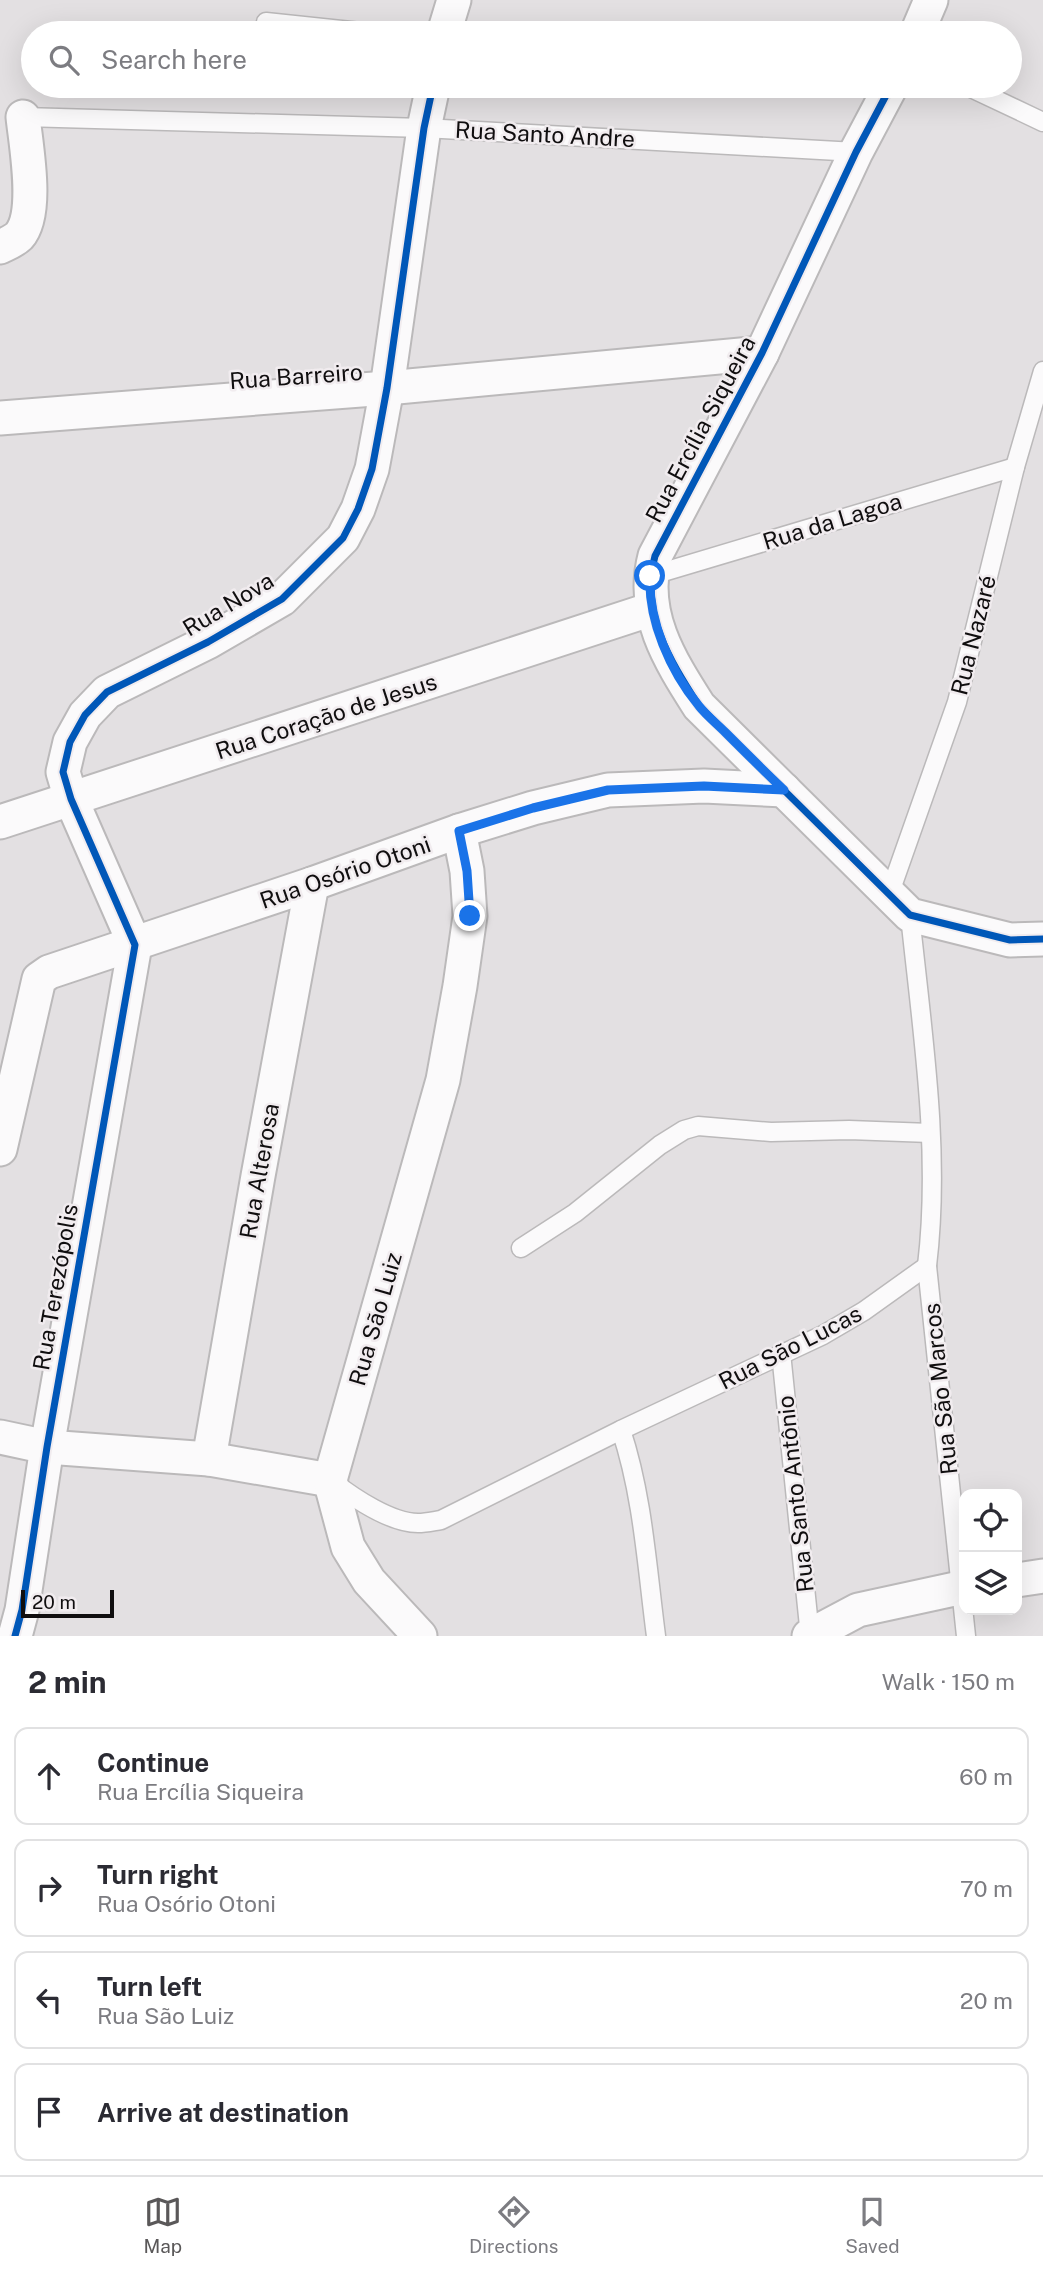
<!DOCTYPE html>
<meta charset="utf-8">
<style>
:root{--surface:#fff;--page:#f2f2f3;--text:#2b2b33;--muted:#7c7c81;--line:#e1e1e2;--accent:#5a5859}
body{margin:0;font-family:"Public Sans",sans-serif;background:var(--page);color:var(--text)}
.controls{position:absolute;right:21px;bottom:21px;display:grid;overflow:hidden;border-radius:14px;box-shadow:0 7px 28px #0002}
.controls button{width:63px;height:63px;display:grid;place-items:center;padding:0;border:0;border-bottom:2px solid var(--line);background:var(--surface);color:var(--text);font:35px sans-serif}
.scale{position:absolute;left:21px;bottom:18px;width:93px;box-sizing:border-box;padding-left:7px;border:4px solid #100e0f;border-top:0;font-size:19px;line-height:24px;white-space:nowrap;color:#100e0f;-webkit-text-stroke:5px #f1ecef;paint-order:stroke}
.stop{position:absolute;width:21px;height:21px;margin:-16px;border:5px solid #1a73e8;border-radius:50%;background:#fff}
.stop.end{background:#1a73e8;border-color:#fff;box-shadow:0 2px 7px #0008}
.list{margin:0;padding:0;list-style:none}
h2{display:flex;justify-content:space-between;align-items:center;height:91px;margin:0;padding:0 28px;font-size:30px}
h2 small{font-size:23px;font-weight:400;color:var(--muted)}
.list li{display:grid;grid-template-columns:46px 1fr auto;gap:21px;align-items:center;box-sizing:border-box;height:98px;margin:0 14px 14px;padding:0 14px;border:2px solid var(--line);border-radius:14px}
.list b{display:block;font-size:26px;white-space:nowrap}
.list p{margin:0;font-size:23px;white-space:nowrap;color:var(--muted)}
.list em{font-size:23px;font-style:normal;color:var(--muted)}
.icon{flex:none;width:38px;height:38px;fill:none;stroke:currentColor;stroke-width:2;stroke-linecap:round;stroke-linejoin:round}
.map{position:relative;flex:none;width:1043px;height:1636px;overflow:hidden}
.search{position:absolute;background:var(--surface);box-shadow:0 7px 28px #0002;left:21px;right:21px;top:21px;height:77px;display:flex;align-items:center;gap:18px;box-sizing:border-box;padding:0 24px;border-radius:38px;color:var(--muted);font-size:26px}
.sheet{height:539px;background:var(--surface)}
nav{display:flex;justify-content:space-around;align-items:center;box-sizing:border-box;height:98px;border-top:2px solid var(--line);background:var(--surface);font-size:19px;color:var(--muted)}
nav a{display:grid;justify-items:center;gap:4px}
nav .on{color:var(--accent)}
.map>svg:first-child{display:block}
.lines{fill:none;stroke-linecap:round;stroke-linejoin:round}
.lane-casing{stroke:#bbb9ba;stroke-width:21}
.street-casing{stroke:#bbb9ba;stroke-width:37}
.lane{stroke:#fbfafb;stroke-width:18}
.street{stroke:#fbfafb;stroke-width:33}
.cycleway-casing{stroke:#f1ecef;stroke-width:11}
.cycleway{stroke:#0057b8;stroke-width:7}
.route{stroke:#1a73e8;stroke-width:9}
.labels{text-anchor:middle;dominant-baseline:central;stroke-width:5;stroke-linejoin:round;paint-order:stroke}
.street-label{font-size:23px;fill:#100e0f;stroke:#f1ecef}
</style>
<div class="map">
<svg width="1043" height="1636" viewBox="0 0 1043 1636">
<rect width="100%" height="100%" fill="#e3e0e2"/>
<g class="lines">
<g class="lane-casing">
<g id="lane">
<path d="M 266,22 L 370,33"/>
<path d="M 967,86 L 1043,122"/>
<path d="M 23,117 L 424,128 L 856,152"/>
<path d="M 650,576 L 1015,467"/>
<path d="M 889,895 L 957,702 L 1015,467 L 1043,371"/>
<path d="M 910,915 C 922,1031 941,1150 927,1266 L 966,1636"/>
<path d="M 521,1248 L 575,1213 L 660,1145 L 684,1130 L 698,1126 L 771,1132 L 849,1130 L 930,1133"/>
<path d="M 781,1353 L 810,1636"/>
<path d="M 621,1430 C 643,1496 647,1568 656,1636"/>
<path d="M 333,1482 C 354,1498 391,1523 418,1523 C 426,1523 434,1521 441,1520 L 621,1430 L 823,1335 L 864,1311 L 927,1266"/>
</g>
</g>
<g class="street-casing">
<g id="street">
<path d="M 444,33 L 454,0"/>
<path d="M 917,33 L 931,0"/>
<path d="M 891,86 L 856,152 L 762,353 L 655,556 C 640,613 669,659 699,706 L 910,915 L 1010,940 L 1043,939"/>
<path d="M 0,247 C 6,244 14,241 19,236 C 39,214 26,146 23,117"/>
<path d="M 0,418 L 387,388 L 762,353"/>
<path d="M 0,822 L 652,609"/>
<path d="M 0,1149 L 39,979 L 49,972 L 312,884 L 459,831 L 533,808 L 608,790 L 704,786 L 784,790"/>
<path d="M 0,1437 L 47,1447 L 209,1459 L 330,1480"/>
<path d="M 209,1459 L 258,1176 L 312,884"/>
<path d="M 1017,1580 L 1043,1576"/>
<path d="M 15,1636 L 22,1610 L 47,1447 L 135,945 L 71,799 L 63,772 L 70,742 L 85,715 L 107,692 L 208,642 L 282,599 L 343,538 L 358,509 L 372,469 L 387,388 L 424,128 L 433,86"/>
<path d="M 420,1636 L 369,1581 L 348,1547 L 330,1480 L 443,1080 L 460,986 L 470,916 L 467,871 L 459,831"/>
<path d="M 809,1636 L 858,1610 L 964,1587"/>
</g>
</g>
<use href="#lane" class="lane"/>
<use href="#street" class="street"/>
<g class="cycleway-casing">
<g id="cycleway">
<path d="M 891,86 L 856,152 L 762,353 L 655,556 C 640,613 669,659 699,706 L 910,915 L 1010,940 L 1043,939"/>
<path d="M 15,1636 L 22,1610 L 47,1447 L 135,945 L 71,799 L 63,772 L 70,742 L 85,715 L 107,692 L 208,642 L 282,599 L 343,538 L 358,509 L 372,469 L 387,388 L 424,128 L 433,86"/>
</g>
</g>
<use href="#cycleway" class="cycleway"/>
</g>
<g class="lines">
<path class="route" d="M 470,916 L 467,871 L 459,831 L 533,808 L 608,790 L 704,786 L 784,790 C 764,771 745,752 726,733 C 717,724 706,715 699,706 C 670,671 648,620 650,576"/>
</g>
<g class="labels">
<g class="street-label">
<text transform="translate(545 134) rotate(3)">Rua Santo Andre</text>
<text transform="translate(296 376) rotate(-4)">Rua Barreiro</text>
<text transform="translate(700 429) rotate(-62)">Rua Ercília Siqueira</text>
<text transform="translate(832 521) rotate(-17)">Rua da Lagoa</text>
<text transform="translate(228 604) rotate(-31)">Rua Nova</text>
<text transform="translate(973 635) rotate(-76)">Rua Nazaré</text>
<text transform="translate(326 716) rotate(-18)">Rua Coração de Jesus</text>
<text transform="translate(345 872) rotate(-19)">Rua Osório Otoni</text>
<text transform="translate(259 1171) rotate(-80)">Rua Alterosa</text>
<text transform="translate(55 1287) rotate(-80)">Rua Terezópolis</text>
<text transform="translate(375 1319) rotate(-74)">Rua São Luiz</text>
<text transform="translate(790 1347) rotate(-27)">Rua São Lucas</text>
<text transform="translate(940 1389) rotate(-96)">Rua São Marcos</text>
<text transform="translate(795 1494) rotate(-96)">Rua Santo Antônio</text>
</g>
</g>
</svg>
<div class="controls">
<button><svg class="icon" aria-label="locate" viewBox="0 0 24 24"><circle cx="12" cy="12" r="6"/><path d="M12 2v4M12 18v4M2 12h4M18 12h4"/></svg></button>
<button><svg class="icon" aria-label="layers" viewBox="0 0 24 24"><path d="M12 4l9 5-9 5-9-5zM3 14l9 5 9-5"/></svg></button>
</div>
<div class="scale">20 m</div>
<div class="stop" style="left:650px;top:576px"></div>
<div class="stop end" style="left:470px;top:916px"></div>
<div class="search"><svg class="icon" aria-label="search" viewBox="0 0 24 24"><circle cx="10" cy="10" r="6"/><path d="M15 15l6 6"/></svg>Search here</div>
</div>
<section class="sheet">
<h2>2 min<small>Walk · 150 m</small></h2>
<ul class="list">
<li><svg class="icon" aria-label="ahead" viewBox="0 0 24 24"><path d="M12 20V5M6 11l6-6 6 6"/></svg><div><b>Continue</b><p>Rua Ercília Siqueira</p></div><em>60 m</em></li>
<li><svg class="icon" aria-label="right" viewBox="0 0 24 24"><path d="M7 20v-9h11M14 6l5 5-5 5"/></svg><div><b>Turn right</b><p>Rua Osório Otoni</p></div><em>70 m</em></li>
<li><svg class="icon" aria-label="left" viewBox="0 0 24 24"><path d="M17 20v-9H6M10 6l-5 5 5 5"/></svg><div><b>Turn left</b><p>Rua São Luiz</p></div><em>20 m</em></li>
<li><svg class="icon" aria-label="arrive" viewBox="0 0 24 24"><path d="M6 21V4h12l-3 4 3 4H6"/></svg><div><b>Arrive at destination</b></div></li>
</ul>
</section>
<nav>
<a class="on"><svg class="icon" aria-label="map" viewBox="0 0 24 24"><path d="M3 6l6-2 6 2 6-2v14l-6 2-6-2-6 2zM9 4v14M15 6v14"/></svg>Map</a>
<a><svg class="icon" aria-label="directions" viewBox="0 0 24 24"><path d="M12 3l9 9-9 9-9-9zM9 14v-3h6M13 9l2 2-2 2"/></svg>Directions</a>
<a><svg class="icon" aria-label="saved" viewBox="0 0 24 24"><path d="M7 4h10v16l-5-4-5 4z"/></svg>Saved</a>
</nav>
